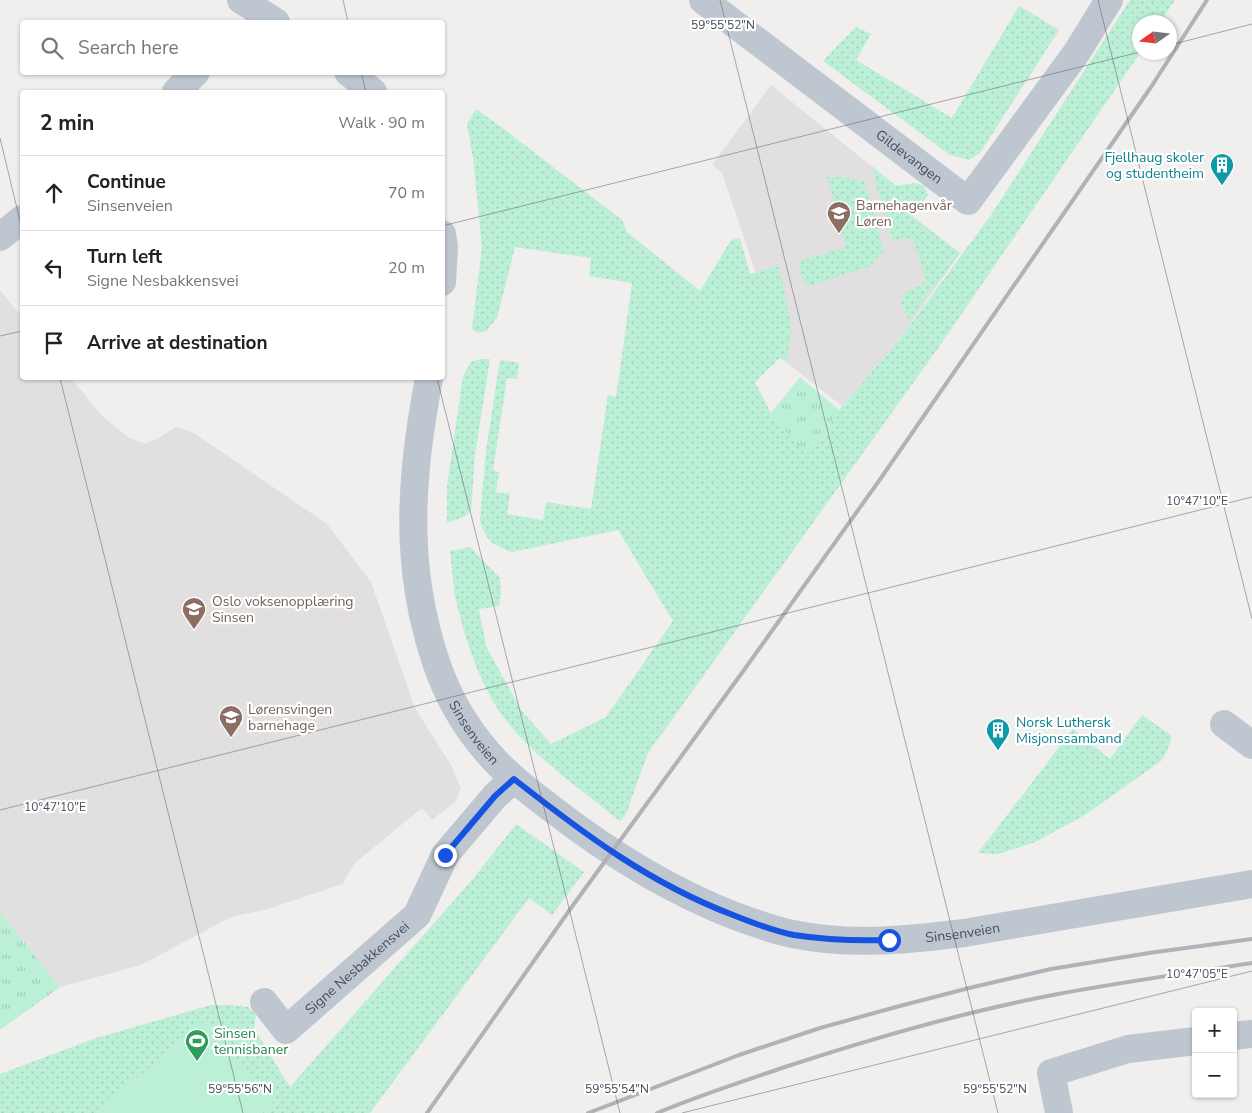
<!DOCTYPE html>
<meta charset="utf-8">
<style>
:root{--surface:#fff;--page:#f2f2f2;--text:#222;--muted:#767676;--line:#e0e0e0}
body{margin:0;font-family:"Nunito Sans",sans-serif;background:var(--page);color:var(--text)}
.controls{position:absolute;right:15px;bottom:15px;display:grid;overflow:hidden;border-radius:5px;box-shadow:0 1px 4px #0004}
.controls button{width:45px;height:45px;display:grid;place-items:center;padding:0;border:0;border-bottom:1px solid var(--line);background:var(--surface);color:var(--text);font:25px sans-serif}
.compass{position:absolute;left:1132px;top:15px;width:45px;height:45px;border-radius:50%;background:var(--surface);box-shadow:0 1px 4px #0004;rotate:256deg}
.stop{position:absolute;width:15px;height:15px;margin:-11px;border:4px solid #1753e1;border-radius:50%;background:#fff}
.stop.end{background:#1753e1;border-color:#fff;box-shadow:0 1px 5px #0008}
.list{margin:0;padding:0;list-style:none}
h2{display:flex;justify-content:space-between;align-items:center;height:65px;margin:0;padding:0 20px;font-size:21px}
h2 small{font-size:16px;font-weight:400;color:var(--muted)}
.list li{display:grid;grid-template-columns:32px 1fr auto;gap:15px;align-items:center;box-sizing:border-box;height:75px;padding:0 20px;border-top:1px solid var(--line)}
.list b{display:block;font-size:19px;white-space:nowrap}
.list p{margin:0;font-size:16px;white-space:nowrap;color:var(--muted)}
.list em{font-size:16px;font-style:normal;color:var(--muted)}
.icon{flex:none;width:28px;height:28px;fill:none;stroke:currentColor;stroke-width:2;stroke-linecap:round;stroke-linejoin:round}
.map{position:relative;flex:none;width:1252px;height:1113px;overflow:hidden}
.search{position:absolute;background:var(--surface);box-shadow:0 1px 4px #0004;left:20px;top:20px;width:425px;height:55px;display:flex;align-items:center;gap:12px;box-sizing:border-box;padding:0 18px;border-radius:5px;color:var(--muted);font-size:19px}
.panel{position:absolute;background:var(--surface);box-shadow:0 1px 4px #0004;left:20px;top:90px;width:425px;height:290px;border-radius:5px}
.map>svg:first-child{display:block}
.education{fill:#e2dfe0}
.grass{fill:url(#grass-dots)}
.park{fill:url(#park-tufts)}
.pitch{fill:#bbefd6}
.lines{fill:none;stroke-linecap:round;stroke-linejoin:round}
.minor{stroke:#bec6d0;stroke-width:28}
.rail{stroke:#b0b2b8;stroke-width:4}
.route{stroke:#1753e1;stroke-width:6}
.ticks{fill:none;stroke:#464e5b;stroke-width:1;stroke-opacity:0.45}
.labels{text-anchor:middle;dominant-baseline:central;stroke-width:4.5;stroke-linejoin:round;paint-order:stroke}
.street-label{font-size:14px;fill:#464e5b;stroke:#fff}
.culture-label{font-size:14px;fill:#0d838f;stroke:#fff;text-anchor:end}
.education-label{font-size:14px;fill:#785e54;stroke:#fff;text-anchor:start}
.leisure-label{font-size:14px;fill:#27864d;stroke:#fff;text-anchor:start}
.ticks-label{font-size:12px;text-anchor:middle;fill:#464e5b;stroke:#fff;stroke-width:4.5;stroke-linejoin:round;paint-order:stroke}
</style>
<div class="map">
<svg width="1252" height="1113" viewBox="0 0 1252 1113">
<defs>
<pattern id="grass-dots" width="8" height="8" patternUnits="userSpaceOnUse" patternTransform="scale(1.25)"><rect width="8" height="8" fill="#bbefd6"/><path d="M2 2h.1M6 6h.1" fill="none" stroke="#a2cfba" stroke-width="1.8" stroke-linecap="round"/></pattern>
<pattern id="park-tufts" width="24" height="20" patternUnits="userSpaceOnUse" patternTransform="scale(1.25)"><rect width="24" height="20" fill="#bbefd6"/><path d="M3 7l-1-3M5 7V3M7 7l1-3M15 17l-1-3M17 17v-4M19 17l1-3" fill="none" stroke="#a2cfba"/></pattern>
</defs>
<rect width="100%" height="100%" fill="#f1eeee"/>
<g class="education">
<path d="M 771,85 L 896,186 L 915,183 L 924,186 L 928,195 L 912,216 L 960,253 L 899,340 L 842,406 L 786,362 L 722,173 L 712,165 Z"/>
<path d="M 0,290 L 22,317 L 22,378 L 71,378 L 102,416 L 128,437 L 143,443 L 147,443 L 157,439 L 176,427 L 194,433 L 327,524 L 371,582 L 415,708 L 451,765 L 461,789 L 455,802 L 432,820 L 422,808 L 356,862 L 342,884 L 268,909 L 231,917 L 141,965 L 60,987 L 0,912 Z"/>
</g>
<g class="grass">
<path d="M 1130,0 L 1175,0 L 1160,22 L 1140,22 L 1140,53 L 941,344 L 648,753 L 626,814 L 620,821 C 583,791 538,760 508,723 C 481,689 466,642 456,601 C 453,585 452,567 450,551 L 470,547 L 500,578 L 501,593 L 499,606 L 479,609 L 486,646 L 521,710 L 551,744 L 606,717 L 673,621 L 618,530 L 512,552 C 493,546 484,539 480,519 L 486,450 L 500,360 L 519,363 L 517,379 L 507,378 L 493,470 L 499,472 L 496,492 L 510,494 L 507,514 L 543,520 L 546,502 L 591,509 L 608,395 L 616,397 L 632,283 L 589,276 L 591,258 L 515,247 L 497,318 L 486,331 L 478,333 L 472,329 L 482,247 L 473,158 L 467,124 L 476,109 L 496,123 L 622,220 L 627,232 L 700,291 L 731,240 L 740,238 L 750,274 L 779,266 L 792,330 L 786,362 L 780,358 L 755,382 L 771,413 L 808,457 L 839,410 L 899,340 L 991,215 Z"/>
<path d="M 1019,6 L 1059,30 L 980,153 L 969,160 L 950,155 L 823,61 L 856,27 L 871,34 L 856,60 L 952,118 Z"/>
<path d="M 872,166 L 896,186 L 915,183 L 924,186 L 928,195 L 912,216 L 960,253 L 909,320 L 901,304 L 904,292 L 920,286 L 926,280 L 913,240 L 907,238 L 893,242 L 876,184 Z"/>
<path d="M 827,177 L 842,177 L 864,181 L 884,251 L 869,267 L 812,285 L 806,285 L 803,281 L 798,261 L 846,247 Z"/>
<path d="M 481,359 L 490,359 L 475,454 L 471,511 L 464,517 L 447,523 L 447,487 L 463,376 L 471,362 Z"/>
<path d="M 1142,715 L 1172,736 L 1167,751 L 1161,761 L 1085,815 L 1035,842 L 998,854 L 978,853 L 1073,729 L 1110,759 Z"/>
<path d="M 516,824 L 584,872 L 552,915 L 529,898 L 370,1113 L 262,1113 L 273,1103 L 205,1021 L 96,1113 L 0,1113 L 0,1074 L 96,1038 L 211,1005 L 234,1005 L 248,1007 L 256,1015 L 254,1029 L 290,1087 L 472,880 Z"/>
</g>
<g class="park">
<path d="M 800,377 L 839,410 L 808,458 L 771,413 Z"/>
<path d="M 0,912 L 60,987 L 0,1030 Z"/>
</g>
<path class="pitch" d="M 205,1021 L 273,1103 L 262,1113 L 96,1113 Z"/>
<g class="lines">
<g class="minor">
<path d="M 241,0 L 276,22"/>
<path id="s1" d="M 703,0 L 968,201 L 1077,52 L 1109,0"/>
<path d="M 348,72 L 373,92"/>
<path d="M 176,92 L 196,72"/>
<path d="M 442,234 L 444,247 L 442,282"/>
<path d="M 0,237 L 22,219"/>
<path id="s2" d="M 429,378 C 423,411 417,445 415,479 C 410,540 416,603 436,662 C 447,695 466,728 489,754 C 507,775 530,792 552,809 C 609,853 668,890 735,916 C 754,923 773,930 793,934 C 849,946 907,940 964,933 L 1252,884"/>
<path d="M 1224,724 L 1252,745"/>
<path id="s3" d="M 264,1002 L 286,1030 L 417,915 L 445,855 L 495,796 L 514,779"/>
<path d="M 1233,1036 L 1252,1034"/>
<path d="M 1059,1113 L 1051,1073 L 1128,1049 L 1196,1041"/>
</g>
<g class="rail">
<path d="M 427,1113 L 571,908 L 744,670 L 881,478 L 1151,87 L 1207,0"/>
<path d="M 588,1113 L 739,1055 L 820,1028 L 896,1007 L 969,988 L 1051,969 L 1149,953 L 1252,939"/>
<path d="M 657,1113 C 700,1095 744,1081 788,1066 C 877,1037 967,1011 1058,994 C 1122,982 1187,973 1252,963"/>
</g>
</g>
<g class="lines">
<path class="route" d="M 445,855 L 495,796 L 514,779 C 584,834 649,883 733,915 C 753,923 773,931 794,935 C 826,940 857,941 889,940"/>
</g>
<path class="ticks" d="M 343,0 L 348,22M 720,0 L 998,1113M 1098,0 L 1252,619M 1170,45 L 1252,24M 361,72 L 366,92M 0,138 L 22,229M 442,226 L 1140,52M 0,336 L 22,331M 60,378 L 243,1113M 437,378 L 620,1113M 0,810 L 1252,497M 682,1113 L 1252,971"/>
<defs>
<g id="building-pin" transform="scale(1.25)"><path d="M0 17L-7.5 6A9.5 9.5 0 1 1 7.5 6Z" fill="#0f9aa8" stroke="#fff"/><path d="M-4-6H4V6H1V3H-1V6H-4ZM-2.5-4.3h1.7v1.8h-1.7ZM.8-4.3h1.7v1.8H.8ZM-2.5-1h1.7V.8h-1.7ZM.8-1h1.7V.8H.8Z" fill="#fff"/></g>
<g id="school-pin" transform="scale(1.25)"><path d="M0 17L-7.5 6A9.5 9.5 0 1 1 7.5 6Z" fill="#8d6e63" stroke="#fff"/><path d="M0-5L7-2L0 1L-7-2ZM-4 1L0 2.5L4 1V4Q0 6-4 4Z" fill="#fff"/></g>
<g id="stadium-pin" transform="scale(1.25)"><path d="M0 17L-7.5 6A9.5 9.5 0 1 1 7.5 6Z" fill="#2e9e5b" stroke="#fff"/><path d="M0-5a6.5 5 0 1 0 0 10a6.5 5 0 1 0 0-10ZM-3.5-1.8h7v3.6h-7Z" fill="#fff"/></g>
</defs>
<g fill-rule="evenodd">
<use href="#building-pin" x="1222" y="165"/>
<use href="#school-pin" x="839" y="213"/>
<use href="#school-pin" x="194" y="609"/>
<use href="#school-pin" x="231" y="717"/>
<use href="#building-pin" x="998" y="730"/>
<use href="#stadium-pin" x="197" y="1041"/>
</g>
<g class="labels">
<g class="street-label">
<text stroke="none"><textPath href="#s1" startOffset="259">Gildevangen</textPath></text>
<text stroke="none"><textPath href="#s2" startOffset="368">Sinsenveien</textPath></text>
<text stroke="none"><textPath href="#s2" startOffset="922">Sinsenveien</textPath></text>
<text stroke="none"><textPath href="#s3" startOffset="130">Signe Nesbakkensvei</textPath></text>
</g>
<g class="culture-label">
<text x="1204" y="157">Fjellhaug skoler<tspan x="1204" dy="16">og studentheim</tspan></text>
<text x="1016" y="722" text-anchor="start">Norsk Luthersk<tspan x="1016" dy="16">Misjonssamband</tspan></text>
</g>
<g class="education-label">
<text x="856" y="205">Barnehagenvår<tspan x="856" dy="16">Løren</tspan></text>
<text x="212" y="601">Oslo voksenopplæring<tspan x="212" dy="16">Sinsen</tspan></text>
<text x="248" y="709">Lørensvingen<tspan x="248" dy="16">barnehage</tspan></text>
</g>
<g class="leisure-label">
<text x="214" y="1033">Sinsen<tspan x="214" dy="16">tennisbaner</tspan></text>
</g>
</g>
<g class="ticks-label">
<text x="723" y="29">59°55'52"N</text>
<text x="1197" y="505">10°47'10"E</text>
<text x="55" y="811">10°47'10"E</text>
<text x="1197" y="978">10°47'05"E</text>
<text x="240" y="1093">59°55'56"N</text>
<text x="617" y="1093">59°55'54"N</text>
<text x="995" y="1093">59°55'52"N</text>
</g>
</svg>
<div class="controls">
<button>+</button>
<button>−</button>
</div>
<svg class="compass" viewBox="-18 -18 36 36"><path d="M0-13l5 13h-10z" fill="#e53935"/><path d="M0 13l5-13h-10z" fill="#767676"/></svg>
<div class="stop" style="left:889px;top:940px"></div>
<div class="stop end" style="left:445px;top:855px"></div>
<div class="search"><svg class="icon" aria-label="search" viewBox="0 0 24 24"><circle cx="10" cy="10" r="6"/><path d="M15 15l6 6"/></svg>Search here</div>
<section class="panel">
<h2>2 min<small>Walk · 90 m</small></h2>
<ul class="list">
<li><svg class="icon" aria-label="ahead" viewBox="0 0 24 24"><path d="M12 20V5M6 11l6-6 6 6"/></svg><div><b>Continue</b><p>Sinsenveien</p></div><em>70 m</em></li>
<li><svg class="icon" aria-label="left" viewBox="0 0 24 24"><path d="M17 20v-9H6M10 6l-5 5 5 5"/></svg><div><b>Turn left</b><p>Signe Nesbakkensvei</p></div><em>20 m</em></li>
<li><svg class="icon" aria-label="arrive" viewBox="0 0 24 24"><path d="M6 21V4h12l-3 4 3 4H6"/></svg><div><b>Arrive at destination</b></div></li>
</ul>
</section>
</div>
